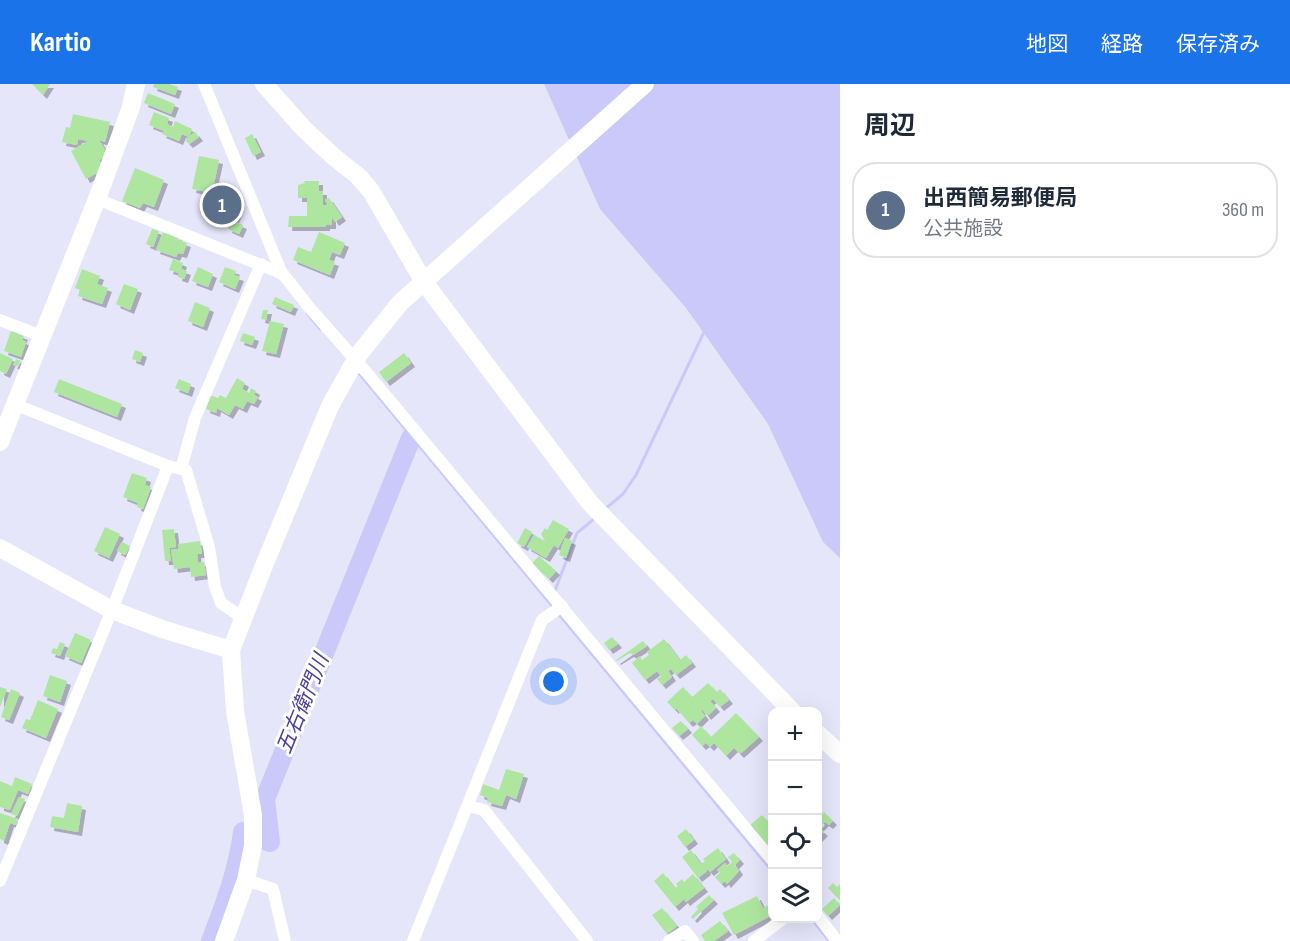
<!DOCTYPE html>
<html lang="ja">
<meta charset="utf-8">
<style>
:root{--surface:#fff;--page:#f2f2f3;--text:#1f2937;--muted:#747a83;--line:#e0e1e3;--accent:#1a73e8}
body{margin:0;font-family:"Sofia Sans Condensed","Noto Sans JP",sans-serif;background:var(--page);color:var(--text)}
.controls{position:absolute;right:18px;bottom:18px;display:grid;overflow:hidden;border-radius:12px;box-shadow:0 6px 24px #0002}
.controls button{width:54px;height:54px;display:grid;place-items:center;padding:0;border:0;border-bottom:2px solid var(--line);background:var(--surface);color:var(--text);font:30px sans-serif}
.you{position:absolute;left:554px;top:598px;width:21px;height:21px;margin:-15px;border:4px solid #fff;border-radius:50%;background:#1a73e8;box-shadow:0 0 0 9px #1a73e833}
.badge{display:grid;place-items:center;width:39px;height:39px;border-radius:50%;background:var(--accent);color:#fff;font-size:20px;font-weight:700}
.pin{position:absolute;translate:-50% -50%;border:3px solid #fff;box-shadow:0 2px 6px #0006}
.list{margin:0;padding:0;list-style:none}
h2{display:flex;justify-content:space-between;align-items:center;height:78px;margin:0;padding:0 24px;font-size:26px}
h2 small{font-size:20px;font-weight:400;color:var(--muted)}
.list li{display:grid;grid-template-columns:39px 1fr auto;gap:18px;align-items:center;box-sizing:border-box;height:96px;margin:0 12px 12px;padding:0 12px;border:2px solid var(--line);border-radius:24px}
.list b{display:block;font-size:22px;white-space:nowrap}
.list p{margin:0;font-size:20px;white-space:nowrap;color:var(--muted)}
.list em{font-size:20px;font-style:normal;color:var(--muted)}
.icon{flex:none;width:33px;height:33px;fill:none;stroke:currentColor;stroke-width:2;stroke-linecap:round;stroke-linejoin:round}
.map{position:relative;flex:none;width:840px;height:857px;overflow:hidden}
header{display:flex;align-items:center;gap:36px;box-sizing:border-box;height:84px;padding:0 30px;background:var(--accent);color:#fff}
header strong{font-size:28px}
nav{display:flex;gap:33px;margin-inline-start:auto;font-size:21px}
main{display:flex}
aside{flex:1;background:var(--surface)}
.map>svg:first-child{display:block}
.water{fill:#cac9f9}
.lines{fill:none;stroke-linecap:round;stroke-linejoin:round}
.stream{stroke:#cac9f9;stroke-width:3}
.river{stroke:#cac9f9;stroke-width:20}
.building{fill:#aee6a0;filter:url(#shadow)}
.street{stroke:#fff;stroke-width:12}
.secondary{stroke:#fff;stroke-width:18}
.labels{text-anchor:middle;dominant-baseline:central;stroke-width:6;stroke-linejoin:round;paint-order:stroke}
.water-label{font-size:21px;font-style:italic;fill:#4d3f98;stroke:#fff}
</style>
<header>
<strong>Kartio</strong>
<nav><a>地図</a><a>経路</a><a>保存済み</a></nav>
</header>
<main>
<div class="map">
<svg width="840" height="857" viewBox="0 0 840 857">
<defs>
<filter id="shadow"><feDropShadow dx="4" dy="4" stdDeviation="0" flood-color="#0004"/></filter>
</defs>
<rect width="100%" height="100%" fill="#e6e6fb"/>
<path class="water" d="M 544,0 L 840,0 L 840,474 L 823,458 L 768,340 L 686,224 L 600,125 Z"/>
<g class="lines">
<g class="stream">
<path d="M 307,229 L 320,245"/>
<path d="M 358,288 L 553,523"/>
<path d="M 604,426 L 623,410 L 636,391 L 704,248"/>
<path d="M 554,509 L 577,449 L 594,435"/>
<path d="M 557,528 L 772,787"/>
<path d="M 811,834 L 829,857"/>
</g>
<path class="river" d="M 211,857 C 225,821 238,786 243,748 L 270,758 L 265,715 L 411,354"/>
</g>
<g class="building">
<path d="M 32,0 L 50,0 L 43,11 Z"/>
<path d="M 154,0 L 169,0 L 178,3 L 175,11 L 153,3 Z"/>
<path d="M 148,9 L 175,20 L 171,30 L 144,19 Z"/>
<path d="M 154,28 L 169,34 L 167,40 L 173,43 L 175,37 L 192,45 L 189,53 L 182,50 L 179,57 L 162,50 L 164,47 L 149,41 Z"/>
<path d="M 73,30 L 110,38 L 105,58 L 99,56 L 108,71 L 99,76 L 104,85 L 86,95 L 71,67 L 88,57 L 78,55 L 77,61 L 62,58 L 66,43 L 70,44 Z"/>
<path d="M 195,48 L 199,53 L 189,60 L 185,56 Z"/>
<path d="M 252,50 L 261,68 L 253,72 L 245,54 Z"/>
<path d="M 199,72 L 219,76 L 212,109 L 192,105 Z"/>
<path d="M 135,84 L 164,96 L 154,123 L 143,119 L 140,124 L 122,117 Z"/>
<path d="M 304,97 L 319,97 L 319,107 L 323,107 L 323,121 L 328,121 L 325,116 L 329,114 L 342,133 L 335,138 L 332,133 L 332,141 L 326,141 L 326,143 L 288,143 L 289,132 L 307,132 L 307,114 L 298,114 L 298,101 L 305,99 Z"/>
<path d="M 221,104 L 236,109 L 234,114 L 237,115 L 235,121 L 240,123 L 235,135 L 228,132 L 226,139 L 210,133 Z"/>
<path d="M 231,136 L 243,141 L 239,150 L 228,145 Z"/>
<path d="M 152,145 L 159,147 L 153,163 L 146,160 Z"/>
<path d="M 163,148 L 179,153 L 178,156 L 187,159 L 183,170 L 178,169 L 176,173 L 156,166 Z"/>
<path d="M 319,148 L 345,159 L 340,171 L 332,168 L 329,176 L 335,178 L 330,191 L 293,176 L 298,163 L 311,168 Z"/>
<path d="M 173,175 L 183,179 L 181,185 L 187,187 L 184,195 L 178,193 L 179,189 L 169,186 Z"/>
<path d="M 198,183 L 213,190 L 208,203 L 192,197 Z"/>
<path d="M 225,183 L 236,187 L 234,191 L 240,193 L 235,205 L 219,198 Z"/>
<path d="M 82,185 L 100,192 L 97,200 L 108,204 L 102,220 L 78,212 L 80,206 L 75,204 Z"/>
<path d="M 124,200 L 138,205 L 130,226 L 116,220 Z"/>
<path d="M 275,213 L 294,221 L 291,228 L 272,220 Z"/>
<path d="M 195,218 L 210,224 L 203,243 L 188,237 Z"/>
<path d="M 263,226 L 268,226 L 266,236 L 261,235 Z"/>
<path d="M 270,237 L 284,240 L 276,270 L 262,267 Z"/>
<path d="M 11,247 L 24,252 L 22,256 L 26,258 L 21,273 L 4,267 Z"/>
<path d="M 243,249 L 255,253 L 252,261 L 240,257 Z"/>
<path d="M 135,266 L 143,269 L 140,278 L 132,275 Z"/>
<path d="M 0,269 L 13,275 L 6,290 L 0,287 Z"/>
<path d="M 404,269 L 411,279 L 386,298 L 379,288 Z"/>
<path d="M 16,275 L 21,277 L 18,282 L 13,281 Z"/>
<path d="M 237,294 L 245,299 L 242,305 L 249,309 L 251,304 L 256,307 L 254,311 L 258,313 L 254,320 L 247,317 L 243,325 L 235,321 L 229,331 L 217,324 L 216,329 L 206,325 L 210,311 L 218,314 L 220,311 L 226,314 Z"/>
<path d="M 59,295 L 122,320 L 117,333 L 54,308 Z"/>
<path d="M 179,295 L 191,300 L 188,309 L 175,304 Z"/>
<path d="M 132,389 L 147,394 L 145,401 L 151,403 L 143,425 L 137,423 L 138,419 L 123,413 Z"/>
<path d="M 553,436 L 569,445 L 558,464 L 554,461 L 546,474 L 527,463 L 534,451 L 545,457 L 541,450 L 545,444 L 547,446 Z"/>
<path d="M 105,443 L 120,450 L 109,474 L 94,467 Z"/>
<path d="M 525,444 L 532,448 L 524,463 L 517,459 Z"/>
<path d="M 174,445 L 176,463 L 169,464 L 171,477 L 165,477 L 162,446 Z"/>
<path d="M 565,454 L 572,457 L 566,474 L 559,471 Z"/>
<path d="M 200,457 L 202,470 L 197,470 L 198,479 L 204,478 L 206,491 L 191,493 L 190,483 L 174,485 L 171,466 L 179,465 L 178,460 Z"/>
<path d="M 122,458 L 130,462 L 125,471 L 117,467 Z"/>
<path d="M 539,472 L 556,487 L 549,495 L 532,479 Z"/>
<path d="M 75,549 L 91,556 L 81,579 L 65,572 Z"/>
<path d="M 612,553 L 618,560 L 609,566 L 604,559 Z"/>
<path d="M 664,555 L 680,576 L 686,571 L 692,579 L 676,591 L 671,585 L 668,587 L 672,593 L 662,601 L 657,595 L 661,592 L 657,587 L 645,596 L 632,579 L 640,572 L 642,576 L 649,571 L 647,568 Z"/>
<path d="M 643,557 L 647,562 L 633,571 L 630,569 L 617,577 L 616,576 Z"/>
<path d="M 60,558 L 65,560 L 60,572 L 51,569 L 53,564 L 57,565 Z"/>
<path d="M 50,591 L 67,597 L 60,618 L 43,612 Z"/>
<path d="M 708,599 L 717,608 L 720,605 L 729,616 L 720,623 L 713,615 L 710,617 L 716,624 L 707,632 L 702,625 L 701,627 L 705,632 L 697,640 L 693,636 L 689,639 L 676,624 L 675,626 L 667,618 L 683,603 L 692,613 Z"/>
<path d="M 0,603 L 7,605 L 0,623 Z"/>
<path d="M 11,605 L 20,609 L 9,636 L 1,633 Z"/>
<path d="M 38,616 L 58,625 L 46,654 L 22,644 L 26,635 L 30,636 Z"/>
<path d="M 736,629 L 759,653 L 740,670 L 734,664 L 726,672 L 714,659 L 710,663 L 706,659 L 702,662 L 692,651 L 701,642 L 711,653 Z"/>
<path d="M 681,637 L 688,645 L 679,652 L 672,644 Z"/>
<path d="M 506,685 L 524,690 L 516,715 L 506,711 L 502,722 L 487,718 L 488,714 L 480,711 L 483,700 L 499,706 Z"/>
<path d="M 15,693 L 32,700 L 28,710 L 18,706 L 10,726 L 0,723 L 0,697 L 12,702 Z"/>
<path d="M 19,713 L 25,715 L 17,732 L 11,730 Z"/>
<path d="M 67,719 L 82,722 L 78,748 L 50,743 L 52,732 L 64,734 Z"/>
<path d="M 824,728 L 833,737 L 829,741 L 825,738 L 819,744 L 824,748 L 818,754 L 818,740 L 821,737 L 818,734 Z"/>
<path d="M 0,729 L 18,735 L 16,741 L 10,739 L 4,757 L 0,755 Z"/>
<path d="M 762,731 L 772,742 L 772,763 L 771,765 L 749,742 Z"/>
<path d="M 686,745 L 694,756 L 685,763 L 677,752 Z"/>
<path d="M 718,764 L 726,775 L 710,788 L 706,784 L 707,787 L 698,794 L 682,773 L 691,766 L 701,780 L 705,777 L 703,775 Z"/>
<path d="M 734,769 L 740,776 L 735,781 L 739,787 L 727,800 L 725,797 L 721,800 L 715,793 L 720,789 L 717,786 L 725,779 L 727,782 L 732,778 L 728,773 Z"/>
<path d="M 663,789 L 675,804 L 678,802 L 676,800 L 682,795 L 684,798 L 693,790 L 704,804 L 686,818 L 684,815 L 675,823 L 654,797 Z"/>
<path d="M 833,799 L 837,803 L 840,800 L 840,816 L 828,804 Z"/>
<path d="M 709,811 L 714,816 L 693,835 L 691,833 L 698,825 L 696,823 Z"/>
<path d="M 757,812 L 763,824 L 769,821 L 772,831 L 734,851 L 722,829 Z"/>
<path d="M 834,814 L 840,821 L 828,832 L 822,825 Z"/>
<path d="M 662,824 L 677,842 L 667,850 L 652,831 Z"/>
<path d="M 720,837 L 728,847 L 714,857 L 705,857 L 701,851 Z"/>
</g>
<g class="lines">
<g class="street">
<path d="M 204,0 L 282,190"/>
<path d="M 97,115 L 283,190 L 308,222 L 367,289 L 772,776"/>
<path d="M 0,236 L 42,252"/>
<path d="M 14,320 L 168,382 L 186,386 L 209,463 L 215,503 L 221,519 L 243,534"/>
<path d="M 181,385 L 195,334 L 261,180"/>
<path d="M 468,722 L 484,726 L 587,857"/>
<path d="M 246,796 L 273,805 L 285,857"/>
<path d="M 0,797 L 112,526 L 168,382"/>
<path d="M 818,832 L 837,857"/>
<path d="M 413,857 L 542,536 L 562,522"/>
<path d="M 669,857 L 685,847 L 693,857"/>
<path d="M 754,857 L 784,834"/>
</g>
<g class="secondary">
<path d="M 264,0 L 304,45 L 334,73 L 358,92 L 371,107 L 424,198 L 590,419 L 793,628"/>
<path d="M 0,358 L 97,115 L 131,23 L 136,0"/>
<path d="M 0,464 L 112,526 L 162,545 L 231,566"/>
<path d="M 818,650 L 840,670"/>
<path d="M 224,857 L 246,796 L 253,762 L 253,731 L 235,627 L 231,566 L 263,484 L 330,322 L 359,270 L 400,219 L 645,0"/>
</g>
</g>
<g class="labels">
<g class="water-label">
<text transform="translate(303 620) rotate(-68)">五右衛門川</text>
</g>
</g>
</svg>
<div class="controls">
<button>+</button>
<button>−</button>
<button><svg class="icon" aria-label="locate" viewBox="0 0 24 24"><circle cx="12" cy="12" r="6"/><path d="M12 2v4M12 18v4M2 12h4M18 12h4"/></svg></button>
<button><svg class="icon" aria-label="layers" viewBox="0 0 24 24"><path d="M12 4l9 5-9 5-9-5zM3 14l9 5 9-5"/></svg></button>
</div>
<div class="you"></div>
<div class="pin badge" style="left:222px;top:121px;background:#5c6f8a">1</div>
</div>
<aside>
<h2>周辺<small></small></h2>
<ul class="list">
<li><span class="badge" style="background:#5c6f8a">1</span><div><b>出西簡易郵便局</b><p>公共施設</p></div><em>360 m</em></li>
</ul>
</aside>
</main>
